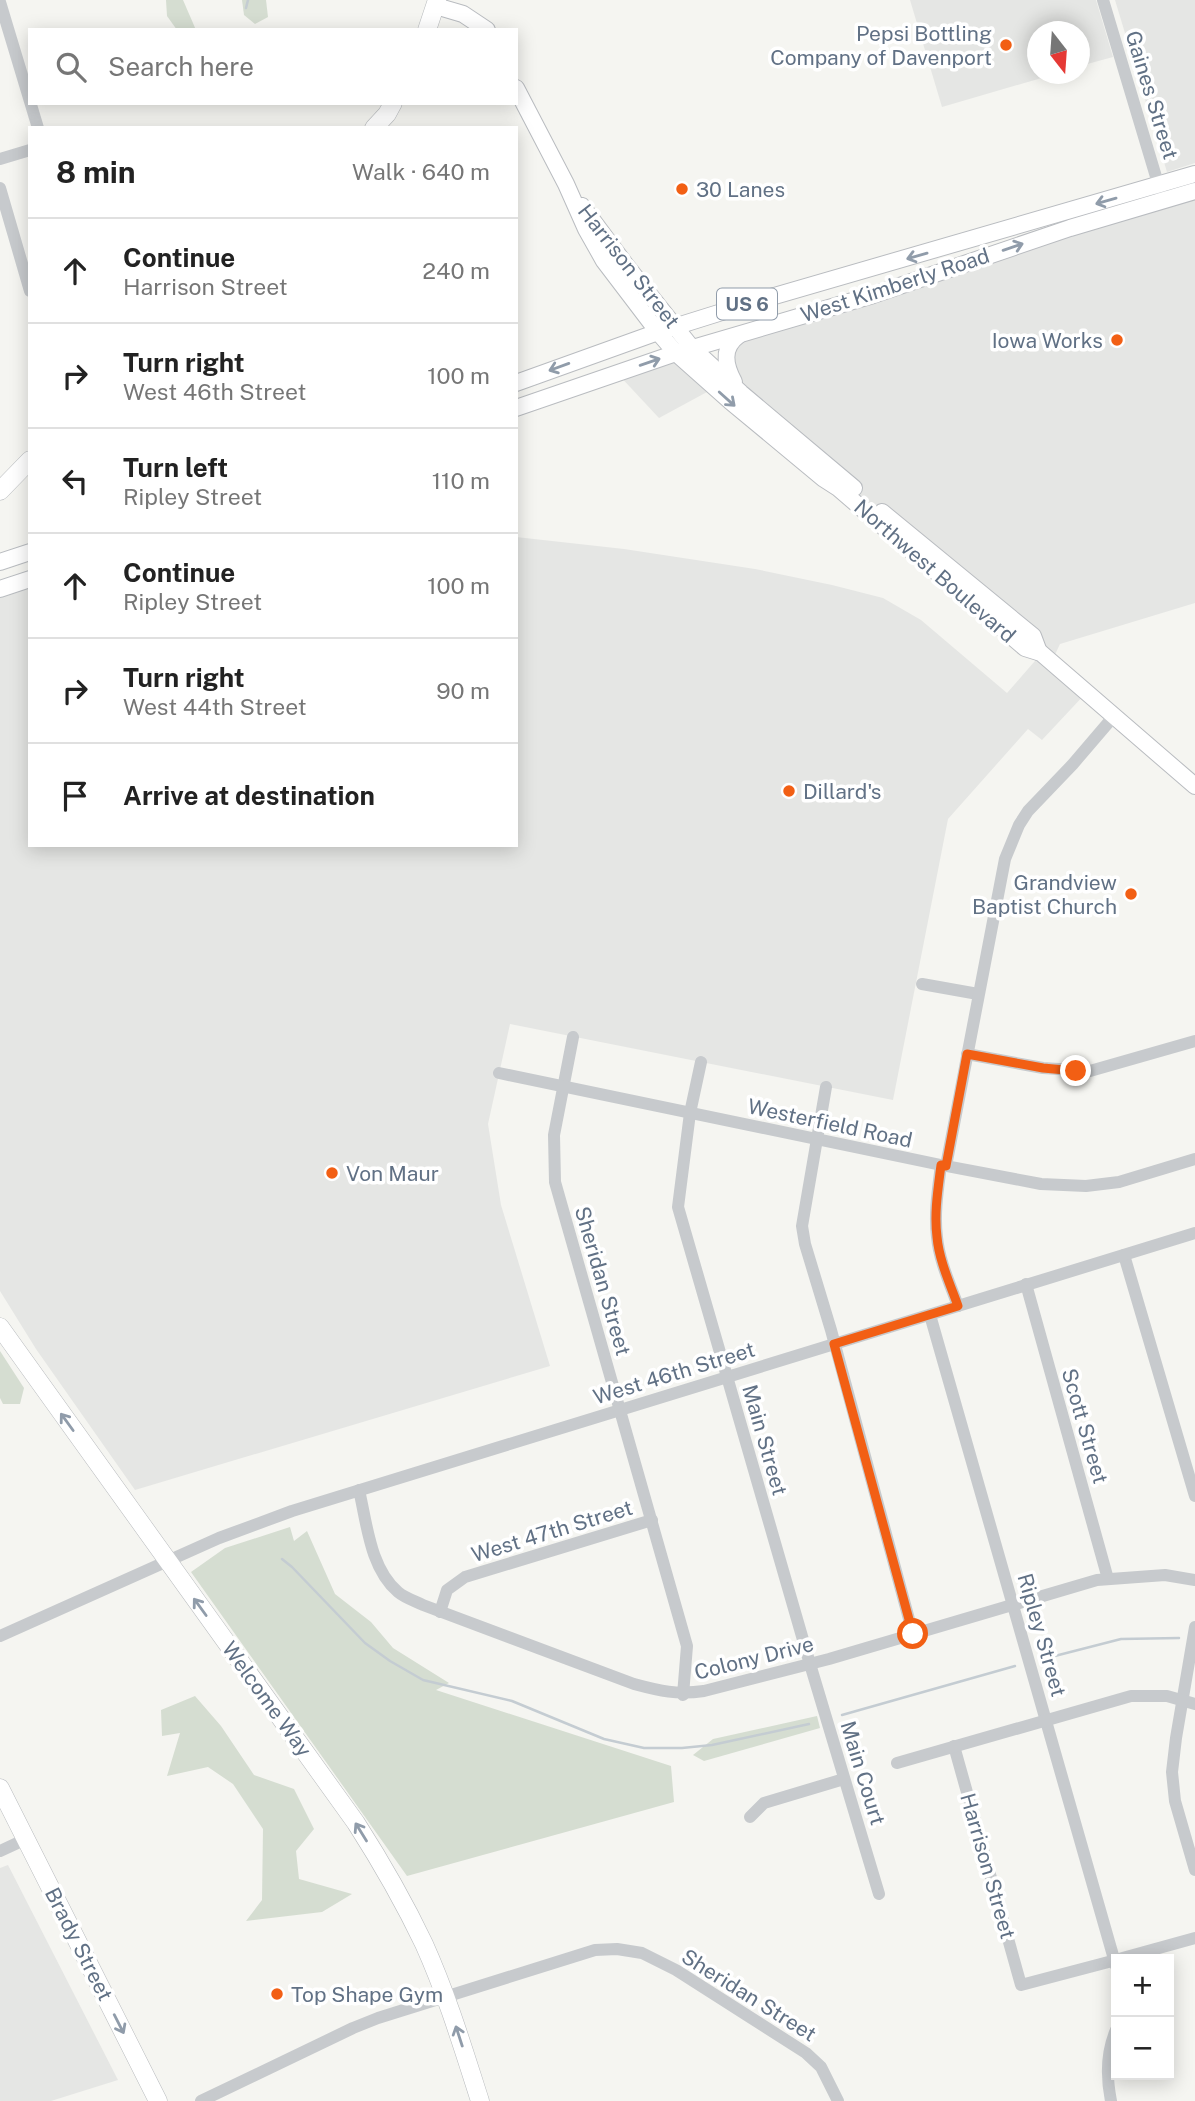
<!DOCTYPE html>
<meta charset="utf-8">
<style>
:root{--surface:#fff;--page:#f2f2f2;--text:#222;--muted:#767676;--line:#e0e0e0}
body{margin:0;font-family:"Public Sans",sans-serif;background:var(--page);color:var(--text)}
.controls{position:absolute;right:21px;bottom:21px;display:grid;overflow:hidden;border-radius:0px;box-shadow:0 4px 18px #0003}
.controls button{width:63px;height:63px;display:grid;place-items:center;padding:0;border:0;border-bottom:2px solid var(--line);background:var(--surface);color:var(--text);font:35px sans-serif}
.compass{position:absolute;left:1027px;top:21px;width:63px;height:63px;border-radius:50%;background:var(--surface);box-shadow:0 4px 18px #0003;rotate:163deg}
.stop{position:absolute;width:21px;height:21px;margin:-16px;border:5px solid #f25f14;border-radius:50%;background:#fff}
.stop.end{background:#f25f14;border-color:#fff;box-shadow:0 2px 7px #0008}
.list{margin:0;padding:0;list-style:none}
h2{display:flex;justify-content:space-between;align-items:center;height:91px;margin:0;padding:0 28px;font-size:30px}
h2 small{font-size:23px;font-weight:400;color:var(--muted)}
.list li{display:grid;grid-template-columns:46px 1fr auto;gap:21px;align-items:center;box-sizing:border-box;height:105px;padding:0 28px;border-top:2px solid var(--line)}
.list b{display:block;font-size:26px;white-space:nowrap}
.list p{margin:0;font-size:23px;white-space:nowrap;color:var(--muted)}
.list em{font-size:23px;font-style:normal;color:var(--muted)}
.icon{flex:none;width:38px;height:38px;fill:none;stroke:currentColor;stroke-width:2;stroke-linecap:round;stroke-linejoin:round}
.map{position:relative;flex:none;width:1195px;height:2101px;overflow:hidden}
.search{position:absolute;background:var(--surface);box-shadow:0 4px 18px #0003;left:28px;top:28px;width:490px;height:77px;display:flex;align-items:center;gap:18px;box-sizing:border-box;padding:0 24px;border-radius:0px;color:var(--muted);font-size:26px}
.panel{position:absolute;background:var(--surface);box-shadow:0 4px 18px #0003;left:28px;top:126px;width:490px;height:721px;border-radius:0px}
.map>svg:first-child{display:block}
.built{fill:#e5e6e4}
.green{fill:#d5ddd1}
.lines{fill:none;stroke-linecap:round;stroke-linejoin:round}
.stream{stroke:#c4ccd2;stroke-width:2.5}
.major-casing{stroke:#b9bcc0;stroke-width:18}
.highway-casing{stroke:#b8bbbe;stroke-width:19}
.minor{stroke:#c7cacd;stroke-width:12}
.major{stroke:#fff;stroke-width:16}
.highway{stroke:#fff;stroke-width:18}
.oneway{stroke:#909caa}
.route{stroke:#f25f14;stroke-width:9}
.poi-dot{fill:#f25f14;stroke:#fff;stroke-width:2.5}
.labels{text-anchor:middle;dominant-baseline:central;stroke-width:7;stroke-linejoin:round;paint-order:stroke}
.shield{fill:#fff;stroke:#909caa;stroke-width:2}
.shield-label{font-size:19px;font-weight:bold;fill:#617185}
.poi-label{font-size:21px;fill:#617185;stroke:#fff;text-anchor:start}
.street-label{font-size:21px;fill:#617185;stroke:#fff}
</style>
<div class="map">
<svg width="1195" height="2101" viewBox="0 0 1195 2101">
<rect width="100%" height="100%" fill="#f5f5f1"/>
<g class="built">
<path d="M 910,0 L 1096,0 L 1113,57 L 1080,66 L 1080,32 L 1038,32 L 1038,74 L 1055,74 L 942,107 Z"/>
<path d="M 1115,0 L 1195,0 L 1195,163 L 1167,172 Z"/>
<path d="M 1195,191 L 1195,603 L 1060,644 L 1051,663 L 1086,693 L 1042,740 L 1028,729 L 948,819 L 893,1100 L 510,1024 L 488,1124 L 501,1205 L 550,1366 L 135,1490 L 36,1349 L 0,1291 L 0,589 L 30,579 L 30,845 L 516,845 L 516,537 L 624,549 L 755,569 L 832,585 L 883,598 L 921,620 L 1007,693 L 1041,654 L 930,562 L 733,379 L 731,341 Z"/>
<path d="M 676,353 L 707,392 L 659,418 L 617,373 Z"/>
<path d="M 8,1865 L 118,2080 L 51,2101 L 0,2101 L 0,1868 Z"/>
</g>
<g class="green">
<path d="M 166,0 L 183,0 L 196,30 L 177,30 L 167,16 Z"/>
<path d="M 242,0 L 266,0 L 268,17 L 255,24 L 244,15 Z"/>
<path d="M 0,1351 L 24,1388 L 20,1404 L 3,1404 L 0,1398 Z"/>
<path d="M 290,1527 L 294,1541 L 307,1531 L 335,1594 L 371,1622 L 393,1648 L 449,1683 L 436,1690 L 671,1766 L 674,1802 L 407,1876 L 191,1572 L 225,1548 Z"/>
<path d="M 195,1696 L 221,1726 L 254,1775 L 294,1789 L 314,1829 L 296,1851 L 299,1879 L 352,1894 L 322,1912 L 246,1921 L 262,1900 L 263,1829 L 233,1784 L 208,1767 L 167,1776 L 180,1733 L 162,1736 L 161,1710 Z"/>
<path d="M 817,1716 L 820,1728 L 704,1761 L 693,1755 L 713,1739 Z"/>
</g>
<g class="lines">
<g class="stream">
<path d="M 246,8 L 248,0"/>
<path d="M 282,1559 L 292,1567 L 365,1643 L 390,1661 L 423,1680 L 512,1701 L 604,1739 L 644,1748 L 682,1748 L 712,1745 L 809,1724"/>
<path d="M 1047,1658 L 1121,1639 L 1179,1638"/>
<path d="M 842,1715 L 1015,1666"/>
</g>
<g class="major-casing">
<g id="major">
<path d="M 436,6 L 463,14 L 487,30"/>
<path d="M 516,88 L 566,184 L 586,229 L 604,261 L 658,332 L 676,353 L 730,401 L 824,479 L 838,488 L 1025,648 L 1041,653 L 1195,786"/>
<path d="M 582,206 L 625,264 L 692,348 L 741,393 L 854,488"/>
<path d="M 734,382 C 725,365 721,348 739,335"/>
<path d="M 516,383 L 658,332 L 757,301 L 1195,174"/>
<path d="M 516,408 L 676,353 L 873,295 L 1070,228 L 1195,191"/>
<path d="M 882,512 L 1033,636 L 1039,652"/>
<path d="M 0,562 L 30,552"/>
<path d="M 0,589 L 30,579"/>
</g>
</g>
<g class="highway-casing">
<g id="highway">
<path d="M 427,30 L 437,0"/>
<path d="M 374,128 L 387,114 L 393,103"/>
<path d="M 0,491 L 30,460"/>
<path d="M 0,1327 L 356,1823 C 381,1862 404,1902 424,1944 C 447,1995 463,2048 480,2101"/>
<path d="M 0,1788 L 158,2101"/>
</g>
</g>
<g class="minor">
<path d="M 1103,0 L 1160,190"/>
<path d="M 0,2 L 38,128"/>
<path d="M 0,159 L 30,150"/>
<path d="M 0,188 L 30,291"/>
<path d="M 922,984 L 978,994"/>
<path d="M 573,1037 L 554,1135 L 555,1182 L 687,1646 L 683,1695"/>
<path d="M 967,1054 L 1043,1068 L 1090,1071 L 1195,1041"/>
<path d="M 701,1062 L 690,1113 L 678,1207 L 810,1664 L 879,1894"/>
<path d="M 499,1073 L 941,1165 L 1041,1184 L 1086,1186 L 1119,1182 L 1195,1159"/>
<path d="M 826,1087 L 802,1226 L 805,1244 L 831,1330 L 913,1634"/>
<path d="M 941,1165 C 938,1189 934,1213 937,1237 C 939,1260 950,1284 958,1306"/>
<path d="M 946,1166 L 1005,859 L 1019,825 L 1028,811 L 1073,764 L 1114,716"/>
<path d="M 1124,1255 L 1195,1496"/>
<path d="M 1026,1284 L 1108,1579"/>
<path d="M 930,1315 L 1116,1966"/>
<path d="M 359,1490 C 367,1524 370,1568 398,1592 C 405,1598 415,1601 423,1605 L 634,1684 C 660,1691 677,1695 704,1691 L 829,1659 L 1097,1580 L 1165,1575 L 1195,1580"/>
<path d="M 440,1612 L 447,1590 L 465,1577 L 652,1520"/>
<path d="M 1195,1627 L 1176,1738 L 1172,1772 L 1175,1801 L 1195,1870"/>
<path d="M 0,1636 L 219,1538 L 292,1511 L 1195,1233"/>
<path d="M 954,1746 L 1021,1985 L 1116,1960"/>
<path d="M 897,1763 L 1131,1696 L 1167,1696 L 1195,1704"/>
<path d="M 750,1817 L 764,1803 L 844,1779"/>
<path d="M 0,1851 L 26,1839"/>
<path d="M 1119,1959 L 1195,1938"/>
<path d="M 201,2101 L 353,2028 L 378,2018 L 595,1950 L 617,1949 L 642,1953 L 676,1970 L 806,2053 L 821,2067 L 838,2101"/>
<path d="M 1111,2101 C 1106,2076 1106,2053 1116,2030"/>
</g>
<use href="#major" class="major"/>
<use href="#highway" class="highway"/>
</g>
<defs><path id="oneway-shaft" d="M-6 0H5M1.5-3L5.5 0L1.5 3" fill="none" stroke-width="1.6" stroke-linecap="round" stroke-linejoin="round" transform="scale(1.75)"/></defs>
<g class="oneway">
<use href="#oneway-shaft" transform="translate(1106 201) rotate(164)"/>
<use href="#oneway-shaft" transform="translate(1013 247) rotate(-19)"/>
<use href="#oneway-shaft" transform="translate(917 256) rotate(164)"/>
<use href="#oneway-shaft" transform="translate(650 362) rotate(-19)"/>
<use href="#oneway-shaft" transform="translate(559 367) rotate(160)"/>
<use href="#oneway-shaft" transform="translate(727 399) rotate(42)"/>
<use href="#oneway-shaft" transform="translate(67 1422) rotate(-126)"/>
<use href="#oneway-shaft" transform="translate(200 1607) rotate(-126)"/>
<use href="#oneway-shaft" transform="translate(361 1832) rotate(-122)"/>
<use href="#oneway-shaft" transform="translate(119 2024) rotate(63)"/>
<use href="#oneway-shaft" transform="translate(459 2036) rotate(-108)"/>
</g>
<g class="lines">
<path class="route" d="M 913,1634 L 834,1344 L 958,1306 C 950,1284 939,1260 937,1237 C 934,1213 938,1189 941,1165 L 946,1166 L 967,1054 L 1043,1068 L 1076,1071"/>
</g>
<g class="poi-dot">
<circle cx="1006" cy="45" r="7"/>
<circle cx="682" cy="189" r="7"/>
<circle cx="1117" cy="340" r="7"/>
<circle cx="789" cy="791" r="7"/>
<circle cx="1131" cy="894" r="7"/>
<circle cx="332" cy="1173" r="7"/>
<circle cx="277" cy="1994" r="7"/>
</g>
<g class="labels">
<rect class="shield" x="717" y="288.5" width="60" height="31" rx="5"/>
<g class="shield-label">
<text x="747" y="304">US 6</text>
</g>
<g class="poi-label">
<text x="992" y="33" text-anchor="end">Pepsi Bottling<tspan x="992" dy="24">Company of Davenport</tspan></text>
<text x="696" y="189">30 Lanes</text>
<text x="1103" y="340" text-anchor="end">Iowa Works</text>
<text x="803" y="791">Dillard's</text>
<text x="1117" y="882" text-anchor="end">Grandview<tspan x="1117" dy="24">Baptist Church</tspan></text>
<text x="346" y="1173">Von Maur</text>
<text x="291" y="1994">Top Shape Gym</text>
</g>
<g class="street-label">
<text transform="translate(1152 95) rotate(73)">Gaines Street</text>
<text transform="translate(629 266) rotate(52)">Harrison Street</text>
<text transform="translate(895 285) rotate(-18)">West Kimberly Road</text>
<text transform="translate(935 571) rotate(41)">Northwest Boulevard</text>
<text transform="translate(830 1123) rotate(12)">Westerfield Road</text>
<text transform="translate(603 1281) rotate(74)">Sheridan Street</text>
<text transform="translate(674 1373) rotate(-17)">West 46th Street</text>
<text transform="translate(1085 1426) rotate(74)">Scott Street</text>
<text transform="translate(765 1440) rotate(74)">Main Street</text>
<text transform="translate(552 1531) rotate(-17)">West 47th Street</text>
<text transform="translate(1042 1635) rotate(74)">Ripley Street</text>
<text transform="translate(754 1658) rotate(-14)">Colony Drive</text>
<text transform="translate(267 1699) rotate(54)">Welcome Way</text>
<text transform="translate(863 1773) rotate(73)">Main Court</text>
<text transform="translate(988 1866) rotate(74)">Harrison Street</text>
<text transform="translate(79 1944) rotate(63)">Brady Street</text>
<text transform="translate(749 1995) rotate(32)">Sheridan Street</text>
</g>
</g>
</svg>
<div class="controls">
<button>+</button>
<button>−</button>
</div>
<svg class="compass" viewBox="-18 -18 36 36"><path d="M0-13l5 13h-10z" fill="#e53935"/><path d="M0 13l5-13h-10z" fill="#767676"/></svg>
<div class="stop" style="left:913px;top:1634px"></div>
<div class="stop end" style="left:1076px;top:1071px"></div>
<div class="search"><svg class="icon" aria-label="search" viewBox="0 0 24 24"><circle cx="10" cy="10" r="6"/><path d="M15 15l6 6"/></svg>Search here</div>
<section class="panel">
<h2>8 min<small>Walk · 640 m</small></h2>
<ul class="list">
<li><svg class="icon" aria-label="ahead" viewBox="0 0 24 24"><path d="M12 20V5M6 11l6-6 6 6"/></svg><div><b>Continue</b><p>Harrison Street</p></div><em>240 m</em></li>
<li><svg class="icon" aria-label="right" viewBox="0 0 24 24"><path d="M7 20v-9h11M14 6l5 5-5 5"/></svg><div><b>Turn right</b><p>West 46th Street</p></div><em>100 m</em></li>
<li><svg class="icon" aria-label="left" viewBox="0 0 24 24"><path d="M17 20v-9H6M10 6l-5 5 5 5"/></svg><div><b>Turn left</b><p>Ripley Street</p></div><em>110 m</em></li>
<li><svg class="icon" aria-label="ahead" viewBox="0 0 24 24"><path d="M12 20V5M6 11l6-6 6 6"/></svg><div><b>Continue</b><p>Ripley Street</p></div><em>100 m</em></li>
<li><svg class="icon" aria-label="right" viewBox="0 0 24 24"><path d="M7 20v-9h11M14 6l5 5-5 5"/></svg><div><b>Turn right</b><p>West 44th Street</p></div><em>90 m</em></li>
<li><svg class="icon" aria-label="arrive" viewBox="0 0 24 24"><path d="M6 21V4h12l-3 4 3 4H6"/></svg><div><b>Arrive at destination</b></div></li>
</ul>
</section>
</div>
